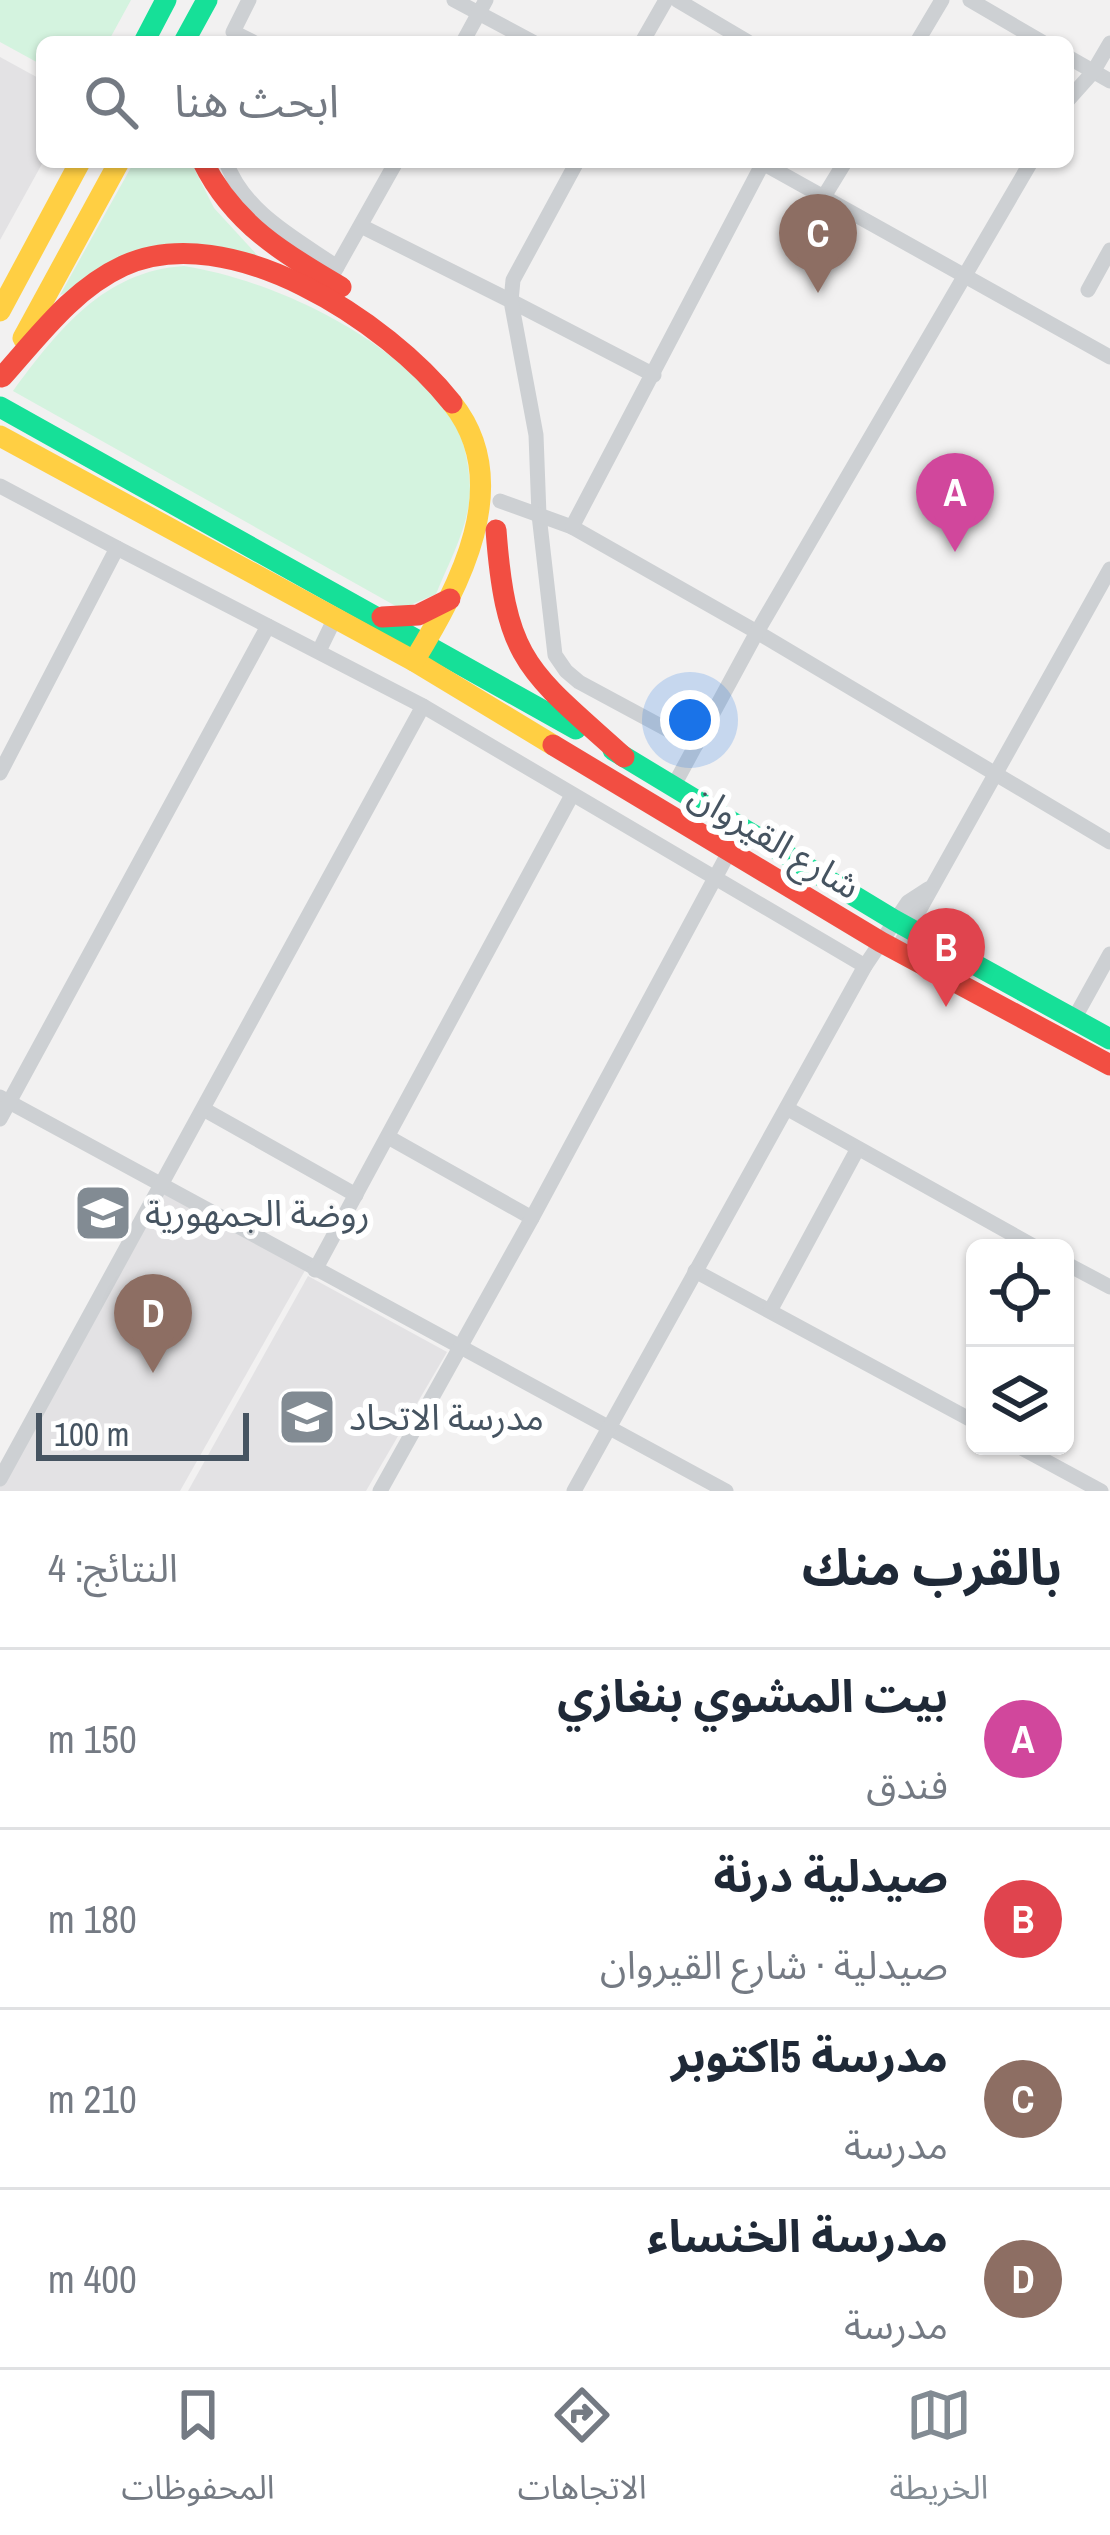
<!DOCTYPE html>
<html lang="ar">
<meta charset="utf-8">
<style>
:root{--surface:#fff;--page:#f6f6f7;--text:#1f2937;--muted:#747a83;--line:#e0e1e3;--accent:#828b93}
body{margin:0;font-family:"Archivo Narrow","Noto Sans Arabic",sans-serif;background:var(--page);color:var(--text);direction:rtl}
.controls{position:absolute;right:36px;bottom:36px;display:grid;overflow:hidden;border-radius:18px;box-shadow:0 3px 9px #0004}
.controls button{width:108px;height:108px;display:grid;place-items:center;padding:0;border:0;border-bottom:3px solid var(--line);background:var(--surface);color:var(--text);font:60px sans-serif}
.scale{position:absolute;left:36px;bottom:30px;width:213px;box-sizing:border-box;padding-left:12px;border:6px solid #465461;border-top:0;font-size:33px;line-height:42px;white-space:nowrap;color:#465461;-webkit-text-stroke:9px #fff;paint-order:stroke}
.you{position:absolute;left:690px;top:720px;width:42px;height:42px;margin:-30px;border:9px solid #fff;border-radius:50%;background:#1a73e8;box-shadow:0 0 0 18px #1a73e833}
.badge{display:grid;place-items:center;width:78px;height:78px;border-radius:50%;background:var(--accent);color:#fff;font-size:39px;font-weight:700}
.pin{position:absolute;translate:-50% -99px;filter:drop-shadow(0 3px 6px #0008)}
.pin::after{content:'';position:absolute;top:63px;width:42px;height:36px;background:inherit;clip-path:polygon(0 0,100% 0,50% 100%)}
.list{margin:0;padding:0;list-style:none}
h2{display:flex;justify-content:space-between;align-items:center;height:156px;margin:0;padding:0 48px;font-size:51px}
h2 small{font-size:39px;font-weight:400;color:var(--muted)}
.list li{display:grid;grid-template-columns:78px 1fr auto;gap:36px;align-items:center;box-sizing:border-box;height:180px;padding:0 48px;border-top:3px solid var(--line)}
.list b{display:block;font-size:45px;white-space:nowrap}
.list p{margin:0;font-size:39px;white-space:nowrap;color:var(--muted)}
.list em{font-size:39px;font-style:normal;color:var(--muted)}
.icon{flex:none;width:66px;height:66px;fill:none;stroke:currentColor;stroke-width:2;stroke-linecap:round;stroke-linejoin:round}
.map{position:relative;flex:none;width:1110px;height:1491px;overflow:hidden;direction:ltr}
.search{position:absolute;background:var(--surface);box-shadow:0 3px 9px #0004;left:36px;right:36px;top:36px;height:132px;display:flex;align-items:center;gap:30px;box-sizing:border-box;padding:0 42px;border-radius:18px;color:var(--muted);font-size:45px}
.sheet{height:876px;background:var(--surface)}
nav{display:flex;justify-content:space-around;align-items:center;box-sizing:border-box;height:168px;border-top:3px solid var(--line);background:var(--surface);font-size:33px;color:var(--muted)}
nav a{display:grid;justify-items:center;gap:6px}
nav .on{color:var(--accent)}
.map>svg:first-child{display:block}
.education{fill:#e3e2e4}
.green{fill:#d4f3df}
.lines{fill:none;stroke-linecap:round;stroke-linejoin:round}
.street{stroke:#cdd0d3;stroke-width:15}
.fast{stroke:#16e098;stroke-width:21}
.slow{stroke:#ffcf43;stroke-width:21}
.jam{stroke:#f24e42;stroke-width:21}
.labels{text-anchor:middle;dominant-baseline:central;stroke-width:12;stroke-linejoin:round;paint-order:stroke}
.street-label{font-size:36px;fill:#465461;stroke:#fff}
.poi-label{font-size:36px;fill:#465461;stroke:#fff;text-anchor:start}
</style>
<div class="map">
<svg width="1110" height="1491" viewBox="0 0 1110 1491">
<rect width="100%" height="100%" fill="#f2f1f1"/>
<g class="education">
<path d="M 0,57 L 42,80 L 43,162 L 0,240 Z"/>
<path d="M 164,1186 L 307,1267 L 180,1491 L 0,1491 L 0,1479 Z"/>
<path d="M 308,1276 L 447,1352 L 366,1491 L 188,1491 Z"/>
</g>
<g class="green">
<path d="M 0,0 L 131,0 L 108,42 L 42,42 L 42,65 L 0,42 Z"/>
<path d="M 134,162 L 191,162 L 214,208 L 258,256 L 205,247 L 60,295 Z"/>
<path d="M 184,266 C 279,281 404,342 456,426 C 465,440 470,473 470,489 C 470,525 449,562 436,594 L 401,609 L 13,391 C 58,330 104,271 184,266 Z"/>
</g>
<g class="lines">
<g class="street">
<path d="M 249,0 L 233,32 L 253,42"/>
<path d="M 454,0 L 533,42"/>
<path d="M 677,0 L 748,42"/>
<path d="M 970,0 L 1042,42"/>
<path d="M 463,42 L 486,0"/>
<path d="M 642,42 L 666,0"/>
<path d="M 917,42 L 942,0"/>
<path d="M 1068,57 L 1110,81"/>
<path d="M 1068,100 L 1093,72 L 1110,43"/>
<path d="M 226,162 C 245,213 295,238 337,267"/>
<path d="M 577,162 L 513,280 L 511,301 L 654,375"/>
<path d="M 761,162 L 1110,357"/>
<path d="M 823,198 L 845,162"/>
<path d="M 361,226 L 511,301 L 536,435 L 539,515 L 555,655 L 566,671 L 579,682 L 696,745"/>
<path d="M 333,274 L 396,162"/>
<path d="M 1088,290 L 1110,250"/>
<path d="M 0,486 L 117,548"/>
<path d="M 500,501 L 572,527 L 757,632 L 1110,842"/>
<path d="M 572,527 L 763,163"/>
<path d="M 319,651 L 335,618"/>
<path d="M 0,773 L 117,548 L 268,626"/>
<path d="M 673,787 L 757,632 L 1031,162"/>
<path d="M 897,950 L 1110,569"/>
<path d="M 1074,1019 L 1110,954"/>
<path d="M 0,1097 L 726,1491"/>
<path d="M 788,1109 L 1037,1248"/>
<path d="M 205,1110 L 356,1195"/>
<path d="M 0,1119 L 268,626 L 423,706"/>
<path d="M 388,1137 L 532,1218"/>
<path d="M 1065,1263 L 1110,1287"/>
<path d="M 315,1270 L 572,795"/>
<path d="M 695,1271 L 975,1422"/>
<path d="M 770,1311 L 857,1150"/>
<path d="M 1018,1446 L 1101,1491"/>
<path d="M 0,1479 L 423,706 L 865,966"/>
<path d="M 380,1491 L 532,1218 L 729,852"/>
<path d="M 574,1491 L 865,966 L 908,902 L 928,889"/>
</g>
<g class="fast">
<path d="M 144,42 L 166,0"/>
<path d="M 184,42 L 207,0"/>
<path d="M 0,407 L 576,729"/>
<path d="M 613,750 L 894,920 L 1110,1039"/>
</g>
<g class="slow">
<path d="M 0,311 L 80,162"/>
<path d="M 23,338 L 119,162"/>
<path d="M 0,436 L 414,661 L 553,745"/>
<path d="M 414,661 C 459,587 516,483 452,403"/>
</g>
<g class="jam">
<path d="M 203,162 C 233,223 284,254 341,287"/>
<path d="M 2,377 C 38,337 73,289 123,266 C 229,217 388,322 452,403"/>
<path d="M 496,530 C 506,664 529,671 624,757"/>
<path d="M 382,617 L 418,615 L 450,599"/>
<path d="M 553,745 L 881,942 L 1110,1065"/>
</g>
</g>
<defs>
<g id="school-square" transform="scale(3)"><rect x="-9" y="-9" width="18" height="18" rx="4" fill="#828b93" stroke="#fff"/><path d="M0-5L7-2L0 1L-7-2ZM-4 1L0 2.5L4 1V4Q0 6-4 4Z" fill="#fff"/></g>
</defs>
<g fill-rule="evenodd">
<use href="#school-square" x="103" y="1213"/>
<use href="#school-square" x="307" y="1417"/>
</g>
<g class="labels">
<g class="street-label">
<text transform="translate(775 840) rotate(31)">شارع القيروان</text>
</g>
<g class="poi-label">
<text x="145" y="1213">روضة الجمهورية</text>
<text x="349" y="1417">مدرسة الاتحاد</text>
</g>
</g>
</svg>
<div class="controls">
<button><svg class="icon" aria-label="locate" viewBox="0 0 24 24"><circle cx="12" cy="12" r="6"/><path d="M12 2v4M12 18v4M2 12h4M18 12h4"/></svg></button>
<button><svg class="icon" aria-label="layers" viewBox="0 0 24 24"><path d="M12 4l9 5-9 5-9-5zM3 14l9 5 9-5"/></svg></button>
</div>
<div class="scale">100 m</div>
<div class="you"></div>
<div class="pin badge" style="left:955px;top:552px;background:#d1479c">A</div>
<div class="pin badge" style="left:946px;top:1007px;background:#e0444e">B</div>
<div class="pin badge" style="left:818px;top:293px;background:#8d6e63">C</div>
<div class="pin badge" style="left:153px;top:1373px;background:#8d6e63">D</div>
<div class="search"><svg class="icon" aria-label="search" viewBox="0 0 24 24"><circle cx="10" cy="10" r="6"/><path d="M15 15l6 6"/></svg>ابحث هنا</div>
</div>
<section class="sheet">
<h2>بالقرب منك<small>النتائج: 4</small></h2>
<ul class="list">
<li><span class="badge" style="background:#d1479c">A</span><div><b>بيت المشوي بنغازي</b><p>فندق</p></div><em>150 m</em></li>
<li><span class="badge" style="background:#e0444e">B</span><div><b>صيدلية درنة</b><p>صيدلية · شارع القيروان</p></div><em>180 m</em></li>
<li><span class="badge" style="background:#8d6e63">C</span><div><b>مدرسة 5اكتوبر</b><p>مدرسة</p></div><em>210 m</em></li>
<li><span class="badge" style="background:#8d6e63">D</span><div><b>مدرسة الخنساء</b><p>مدرسة</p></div><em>400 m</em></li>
</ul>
</section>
<nav>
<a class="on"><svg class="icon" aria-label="map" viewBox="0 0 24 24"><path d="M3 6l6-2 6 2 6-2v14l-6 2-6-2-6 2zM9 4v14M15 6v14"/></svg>الخريطة</a>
<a><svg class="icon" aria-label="directions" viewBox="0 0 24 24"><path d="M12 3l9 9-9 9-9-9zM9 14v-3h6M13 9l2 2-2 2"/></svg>الاتجاهات</a>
<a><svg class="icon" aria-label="saved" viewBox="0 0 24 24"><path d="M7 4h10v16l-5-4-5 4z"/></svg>المحفوظات</a>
</nav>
